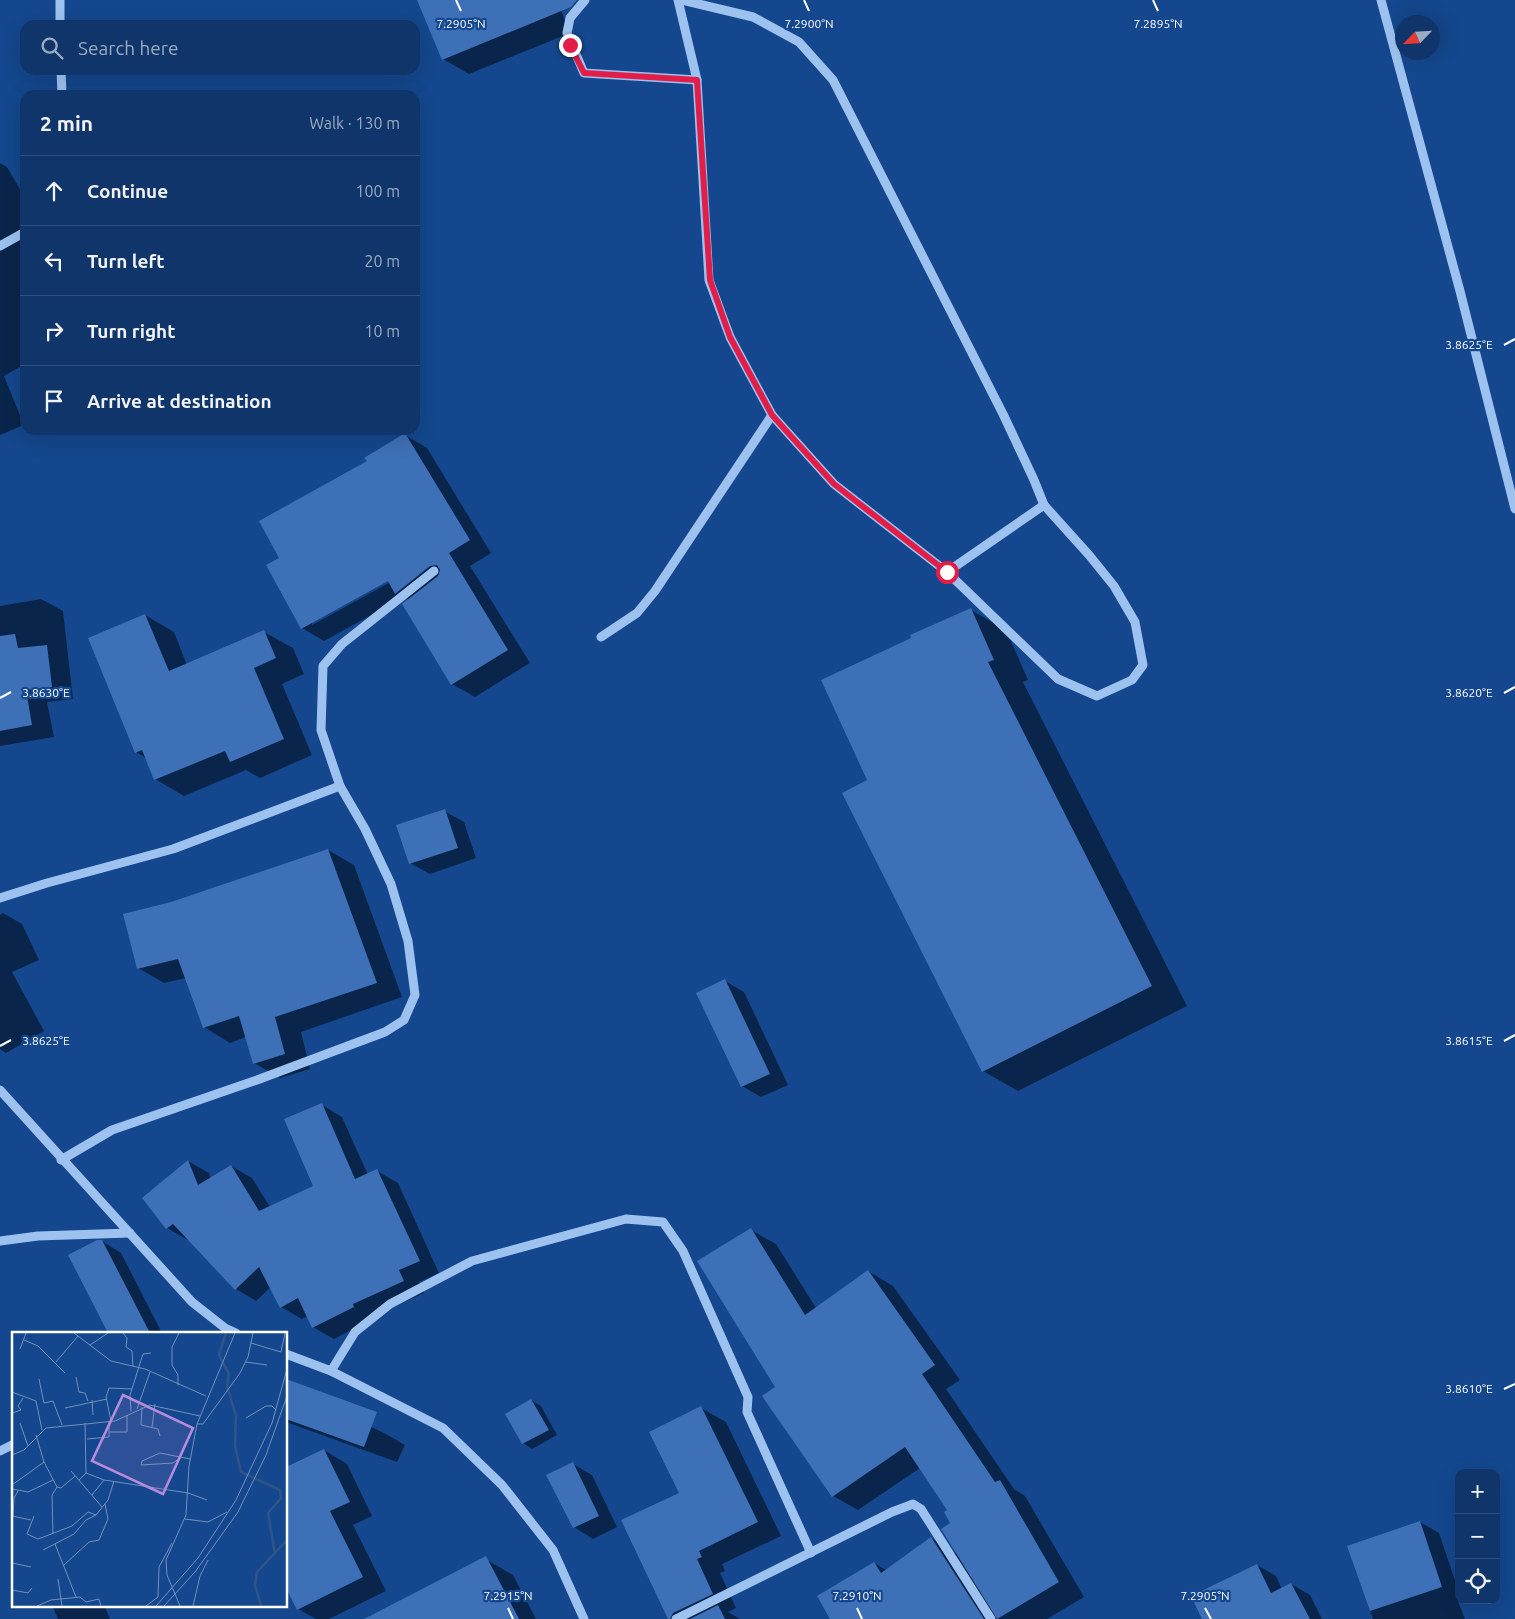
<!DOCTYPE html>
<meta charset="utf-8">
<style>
:root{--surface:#0f356a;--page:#183d70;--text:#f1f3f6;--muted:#9babc1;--line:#2f507e}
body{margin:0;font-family:Ubuntu,sans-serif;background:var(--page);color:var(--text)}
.controls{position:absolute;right:15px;bottom:15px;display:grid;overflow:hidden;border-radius:10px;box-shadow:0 5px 20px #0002}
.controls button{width:45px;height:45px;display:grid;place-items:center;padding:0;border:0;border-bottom:1px solid var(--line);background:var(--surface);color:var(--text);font:25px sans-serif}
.compass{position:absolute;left:1395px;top:15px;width:45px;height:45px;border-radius:50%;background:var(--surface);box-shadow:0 5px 20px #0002;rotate:245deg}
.stop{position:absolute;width:15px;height:15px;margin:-11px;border:4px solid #e11d48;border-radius:50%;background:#fff}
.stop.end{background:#e11d48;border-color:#fff;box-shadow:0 1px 5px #0008}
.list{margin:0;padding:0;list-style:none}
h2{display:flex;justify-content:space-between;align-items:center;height:65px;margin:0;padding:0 20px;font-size:21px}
h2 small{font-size:16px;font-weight:400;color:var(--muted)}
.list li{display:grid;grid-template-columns:32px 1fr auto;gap:15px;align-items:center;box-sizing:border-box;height:70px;padding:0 20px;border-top:1px solid var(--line)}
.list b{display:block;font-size:19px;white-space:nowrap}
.list em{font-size:16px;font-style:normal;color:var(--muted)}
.icon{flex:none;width:28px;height:28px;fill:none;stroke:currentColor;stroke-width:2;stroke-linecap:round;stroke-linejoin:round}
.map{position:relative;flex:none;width:1515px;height:1619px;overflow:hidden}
.search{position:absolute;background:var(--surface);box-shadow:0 5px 20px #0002;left:20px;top:20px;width:400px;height:55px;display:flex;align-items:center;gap:12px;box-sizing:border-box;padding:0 18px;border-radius:15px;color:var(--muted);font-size:19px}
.panel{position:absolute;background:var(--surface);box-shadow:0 5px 20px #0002;left:20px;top:90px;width:400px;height:345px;border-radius:15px}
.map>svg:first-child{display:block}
.shadow{fill:#0007;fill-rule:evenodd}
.building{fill:#3d70b6}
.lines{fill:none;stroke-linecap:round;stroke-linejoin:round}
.minor{stroke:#9dc2f0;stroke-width:9}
.route{stroke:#e11d48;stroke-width:6}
.ticks{fill:none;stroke:#fff;stroke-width:2}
.inset-river{fill:none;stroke:#2f5588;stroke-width:2.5}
.inset-road{fill:none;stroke:#7291bb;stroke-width:1}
.view{fill:#b68bdc;fill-opacity:0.15;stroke:#b68bdc;stroke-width:2.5}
.inset-edge{fill:none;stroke:#fff;stroke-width:2.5}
.ticks-label{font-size:12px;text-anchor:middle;fill:#fff;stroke:#14478d;stroke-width:4.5;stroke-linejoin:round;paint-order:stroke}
</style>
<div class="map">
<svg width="1515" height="1619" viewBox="0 0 1515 1619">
<rect width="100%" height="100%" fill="#14478d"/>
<g class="shadow">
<path d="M 419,0 L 557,0 L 570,33 L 469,74 L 443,59 Z"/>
<path d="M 0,163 L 7,167 L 25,198 L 25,364 L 4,376 L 24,425 L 0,435 Z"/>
<path d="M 405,435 L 427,448 L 491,553 L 470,566 L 530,663 L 475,697 L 452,684 L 409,600 L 404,597 L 324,641 L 302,628 L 281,559 L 368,462 ZM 393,577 L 394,580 L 312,625 L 312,622 Z"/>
<path d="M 41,599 L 63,611 L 73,699 L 47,702 L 54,737 L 0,746 L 0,606 Z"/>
<path d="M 971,610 L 1006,630 L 1028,680 L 1023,682 L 1187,1006 L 1018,1091 L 983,1071 L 869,781 Z"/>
<path d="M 145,615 L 174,632 L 187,665 L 264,632 L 293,648 L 304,674 L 282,684 L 312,755 L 260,778 L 246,770 L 184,796 L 155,779 L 146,758 L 136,752 Z"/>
<path d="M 444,811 L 464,822 L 476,858 L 430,874 L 410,863 Z"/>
<path d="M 328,850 L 354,865 L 402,997 L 301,1032 L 310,1069 L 280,1078 L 254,1063 L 246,1037 L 230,1043 L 204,1027 L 186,978 L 164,983 L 138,968 L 171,903 Z"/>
<path d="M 3,913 L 22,924 L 39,960 L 12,972 L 44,1031 L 6,1053 L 0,1049 L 0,915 Z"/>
<path d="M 725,981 L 744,992 L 788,1085 L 761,1097 L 742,1086 Z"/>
<path d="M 322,1105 L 342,1117 L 368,1175 L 377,1171 L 398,1183 L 439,1273 L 419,1282 L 424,1293 L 373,1316 L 374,1318 L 334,1339 L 313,1327 L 308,1316 L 302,1319 L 281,1307 L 271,1287 L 256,1301 L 236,1289 L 189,1239 L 188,1240 L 167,1228 L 143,1199 L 188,1161 L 209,1173 L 211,1179 L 231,1166 L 252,1178 L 270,1207 L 315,1186 Z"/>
<path d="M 751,1230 L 776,1244 L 816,1308 L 868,1271 L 893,1286 L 960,1380 L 946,1389 L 1014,1489 L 1025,1496 L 1084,1597 L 1047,1619 L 831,1619 L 874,1563 L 886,1570 L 931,1538 L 958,1554 L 952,1523 L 949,1511 L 920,1468 L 858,1510 L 833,1496 L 777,1387 Z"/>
<path d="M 102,1241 L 121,1253 L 162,1333 L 110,1333 Z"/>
<path d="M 286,1386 L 386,1434 L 405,1445 L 397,1462 L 286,1422 Z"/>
<path d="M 531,1400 L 541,1406 L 557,1435 L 532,1449 L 523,1443 Z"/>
<path d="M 701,1408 L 726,1422 L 781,1536 L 722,1564 L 725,1571 L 720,1573 L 736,1608 L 728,1612 L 740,1619 L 669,1619 L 681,1493 Z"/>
<path d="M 324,1450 L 347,1464 L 372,1516 L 353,1525 L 386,1591 L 329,1619 L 316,1619 L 298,1609 Z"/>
<path d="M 573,1464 L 592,1475 L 617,1527 L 593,1539 L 574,1527 Z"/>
<path d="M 14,1507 L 14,1516 L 11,1509 Z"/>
<path d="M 1420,1522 L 1439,1533 L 1459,1592 L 1459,1598 L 1457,1599 L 1465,1619 L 1373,1619 L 1348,1547 Z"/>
<path d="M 487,1560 L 513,1575 L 536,1619 L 390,1619 Z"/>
<path d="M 1257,1565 L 1276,1576 L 1282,1589 L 1291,1584 L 1310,1595 L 1322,1619 L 1204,1619 Z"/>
<path d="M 52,1605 L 104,1605 L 110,1619 L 58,1619 Z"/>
</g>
<g class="building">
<path d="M 417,0 L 577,0 L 571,7 L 442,60 Z"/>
<path d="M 405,433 L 470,540 L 449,553 L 508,650 L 451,685 L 402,604 L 438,576 L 440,570 L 437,565 L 430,566 L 395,594 L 388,581 L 301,629 L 266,565 L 279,558 L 259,521 L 367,461 L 364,458 Z"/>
<path d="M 971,608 L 994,660 L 988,662 L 1152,986 L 982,1072 L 842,793 L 867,780 L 821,680 L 911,638 L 910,635 Z"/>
<path d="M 145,614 L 169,671 L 264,630 L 276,658 L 254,668 L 284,739 L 230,762 L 225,751 L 154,780 L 142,750 L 135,753 L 88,638 Z"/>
<path d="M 15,634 L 18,648 L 47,645 L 52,687 L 26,690 L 32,725 L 0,731 L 0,636 Z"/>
<path d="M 445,809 L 458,848 L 409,864 L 396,825 Z"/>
<path d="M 328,849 L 377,983 L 275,1017 L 285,1054 L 253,1064 L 239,1016 L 203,1028 L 178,959 L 137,969 L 123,914 L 171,902 Z"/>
<path d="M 725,979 L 770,1074 L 741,1087 L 696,993 Z"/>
<path d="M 322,1103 L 355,1179 L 377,1169 L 420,1261 L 399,1270 L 404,1281 L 353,1304 L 354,1307 L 312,1328 L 298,1298 L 280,1308 L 259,1267 L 235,1290 L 173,1224 L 166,1229 L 142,1198 L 188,1160 L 198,1185 L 231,1165 L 259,1211 L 313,1186 L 284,1119 Z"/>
<path d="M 751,1228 L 805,1315 L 868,1270 L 935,1365 L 922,1374 L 995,1482 L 1000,1480 L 1059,1582 L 997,1619 L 941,1529 L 950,1523 L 944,1512 L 947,1510 L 905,1447 L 832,1497 L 762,1396 L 775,1387 L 697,1261 Z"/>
<path d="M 97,1240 L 102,1240 L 150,1333 L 108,1333 L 68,1255 Z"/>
<path d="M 286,1379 L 377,1412 L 364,1447 L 286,1419 Z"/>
<path d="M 531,1399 L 549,1430 L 522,1444 L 505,1414 Z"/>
<path d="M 701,1406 L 758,1522 L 699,1551 L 702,1557 L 697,1559 L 713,1594 L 673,1613 L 670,1619 L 668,1619 L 621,1520 L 679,1493 L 649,1432 Z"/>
<path d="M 324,1449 L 350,1502 L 330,1511 L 363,1577 L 297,1610 L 286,1588 L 286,1467 Z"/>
<path d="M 573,1462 L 599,1516 L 573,1528 L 546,1475 Z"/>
<path d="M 1420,1521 L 1442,1587 L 1370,1611 L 1347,1546 Z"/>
<path d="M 931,1537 L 984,1619 L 830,1619 L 817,1596 L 874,1562 L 881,1573 Z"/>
<path d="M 486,1556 L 519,1619 L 364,1619 Z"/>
<path d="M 1257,1564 L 1271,1593 L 1291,1583 L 1310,1619 L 1202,1619 L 1191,1596 Z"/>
<path d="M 718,1605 L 725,1619 L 690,1619 Z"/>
</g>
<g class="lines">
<g class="minor">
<path d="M 60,0 L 60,25"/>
<path d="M 585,0 L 570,18 L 567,33 L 584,73 L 697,80"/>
<path d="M 678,0 L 697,80 L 709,280 L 730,337 L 772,415 L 834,484 L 947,572 L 1058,679 L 1097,696 L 1132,680 L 1143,665 L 1135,622 L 1114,586 L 1089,555 L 1044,505 L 1034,480 L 1003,414 L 833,80 L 799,42 L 753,17 L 682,0"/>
<path d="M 1381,0 L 1460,291 L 1515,509"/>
<path d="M 61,70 L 62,95"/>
<path d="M 0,246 L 25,232"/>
<path d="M 947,572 L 1044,505"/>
<path d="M 601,637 L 637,613 L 655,591 L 772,415"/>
<path d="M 0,898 L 47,883 L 173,849 L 340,786"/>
<path d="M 0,1090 L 192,1302 L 225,1328 L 236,1333"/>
<path d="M 61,1160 L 112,1130 L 257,1080 L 385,1032 L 404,1020 L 415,995 L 408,941 L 391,884 L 365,829 L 340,786 L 321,730 L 323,666 L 342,644 L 434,571"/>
<path d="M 0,1241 L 38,1236 L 130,1233"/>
<path d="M 286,1354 L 331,1371 L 443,1428 L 502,1485 L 553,1550 L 584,1619"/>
<path d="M 331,1371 L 355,1332 L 390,1304 L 472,1261 L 626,1219 L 663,1222 L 683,1251 L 748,1397 L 747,1412 L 811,1553"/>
<path d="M 0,1451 L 14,1444"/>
<path d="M 676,1619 L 892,1512 L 913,1504 L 921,1509 L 991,1619"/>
</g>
</g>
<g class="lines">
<path class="route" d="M 570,45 L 584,73 L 697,80 L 710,280 L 730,337 L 772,415 L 834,484 L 947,572"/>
</g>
<path class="ticks" d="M 456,0 L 461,11M 804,0 L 809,11M 1153,0 L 1158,11M 1504,345 L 1515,339M 1504,693 L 1515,687M 0,698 L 11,692M 1504,1041 L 1515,1035M 0,1046 L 11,1040M 1504,1389 L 1515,1384M 508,1608 L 513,1619M 857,1608 L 862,1619M 1205,1608 L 1211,1619"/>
<g transform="translate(12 1332)">
<rect width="275" height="275" fill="#14478d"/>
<path class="inset-river" d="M 214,1 L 207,23 L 217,42 L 215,54 L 224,84 L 223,114 L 229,140 L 268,158 L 269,166 L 256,181 L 263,222M 249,274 L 243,253 L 245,240 L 275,208"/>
<path class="inset-road" d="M 62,1 L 99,29 L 133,37 L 194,64M 111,1 L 115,6 L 114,15 L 120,19 L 121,34M 12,8 L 26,14 L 53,41M 239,11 L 269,20 L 273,1M 78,13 L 96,1M 8,17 L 14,1M 44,30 L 66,4M 234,30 L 255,33M 64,45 L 67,60 L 73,61 L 76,69M 27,47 L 32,71 L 41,69 L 50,93M 166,53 L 166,43 L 160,33 L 160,15 L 167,1M 0,60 L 24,69 L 30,98M 80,68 L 81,83M 130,75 L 129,93 L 146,97 L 148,104M 53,76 L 95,67M 125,77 L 138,40M 119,79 L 118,63 L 131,22 L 139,21M 0,81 L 9,78 L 6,74 L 11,66M 234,86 L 254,74 L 260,74 L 264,78M 99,89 L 94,65 L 97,56 L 120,57M 8,91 L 16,114M 185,92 L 191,92 L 228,41 L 236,25 L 241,1M 140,95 L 143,72M 97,100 L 115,100 L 115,83M 24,103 L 32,130 L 45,155M 75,107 L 97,105 L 97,89M 0,123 L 12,118 L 34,96 L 103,89 L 138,73 L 188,84M 129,133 L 130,129 L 148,121 L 178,127M 129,133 L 161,131 L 168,126M 59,139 L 90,175M 74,141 L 92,148 L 176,161 L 195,168M 67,148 L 74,141 L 73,91M 0,153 L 32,130M 0,157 L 16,160 L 41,148M 80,163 L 92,148M 0,184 L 19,188M 1,184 L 2,166 L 6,159M 22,184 L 15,202 L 26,207 L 60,194 L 76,180 L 84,183M 173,187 L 196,190 L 215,180M 41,202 L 40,163 L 45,155 L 49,156 L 63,144M 43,212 L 64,265M 31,218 L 62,202 L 74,188 L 84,183 L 96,168 L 102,149M 0,231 L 19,235M 52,233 L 77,210 L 87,208 L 96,187 L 93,172M 46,247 L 50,274M 0,258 L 16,261 L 20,256M 25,274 L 39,268 L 68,265 L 74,270 L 87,267 L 89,274M 134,274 L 146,265 L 147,235 L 160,211M 144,274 L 186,226 L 224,168 L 260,91 L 275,37M 152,274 L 183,240 L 226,180 L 254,123 L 275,64M 168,274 L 155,243 L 154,228 L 174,183 L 177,134 L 185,92 L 223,1M 181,274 L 188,244 L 196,228"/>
<path class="view" d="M 111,63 L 181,96 L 151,162 L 80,129 Z"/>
<rect width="275" height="275" class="inset-edge"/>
</g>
<g class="ticks-label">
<text x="1158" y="28">7.2895°N</text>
<text x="461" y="28">7.2905°N</text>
<text x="809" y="28">7.2900°N</text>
<text x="1469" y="349">3.8625°E</text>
<text x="46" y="697">3.8630°E</text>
<text x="1469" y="697">3.8620°E</text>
<text x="46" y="1045">3.8625°E</text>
<text x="1469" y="1045">3.8615°E</text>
<text x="1469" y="1393">3.8610°E</text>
<text x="508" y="1600">7.2915°N</text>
<text x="857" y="1600">7.2910°N</text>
<text x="1205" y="1600">7.2905°N</text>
</g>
</svg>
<div class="controls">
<button>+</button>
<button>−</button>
<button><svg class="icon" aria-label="locate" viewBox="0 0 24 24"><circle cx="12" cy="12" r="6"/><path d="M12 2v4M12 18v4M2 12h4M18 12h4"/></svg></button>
</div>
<svg class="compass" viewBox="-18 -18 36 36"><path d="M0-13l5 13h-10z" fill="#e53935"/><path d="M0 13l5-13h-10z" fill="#9babc1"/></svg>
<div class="stop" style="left:947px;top:572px"></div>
<div class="stop end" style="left:570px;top:45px"></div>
<div class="search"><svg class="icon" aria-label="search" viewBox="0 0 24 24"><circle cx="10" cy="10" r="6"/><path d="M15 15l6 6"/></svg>Search here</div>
<section class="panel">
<h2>2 min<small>Walk · 130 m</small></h2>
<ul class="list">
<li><svg class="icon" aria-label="ahead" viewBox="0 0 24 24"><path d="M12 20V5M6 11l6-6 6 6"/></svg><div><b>Continue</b></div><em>100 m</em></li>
<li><svg class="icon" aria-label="left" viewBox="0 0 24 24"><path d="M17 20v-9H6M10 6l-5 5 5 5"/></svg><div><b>Turn left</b></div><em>20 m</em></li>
<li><svg class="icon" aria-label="right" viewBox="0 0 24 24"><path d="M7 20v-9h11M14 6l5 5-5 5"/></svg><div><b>Turn right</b></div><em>10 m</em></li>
<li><svg class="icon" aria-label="arrive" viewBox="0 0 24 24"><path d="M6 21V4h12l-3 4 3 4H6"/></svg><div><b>Arrive at destination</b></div></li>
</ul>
</section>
</div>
